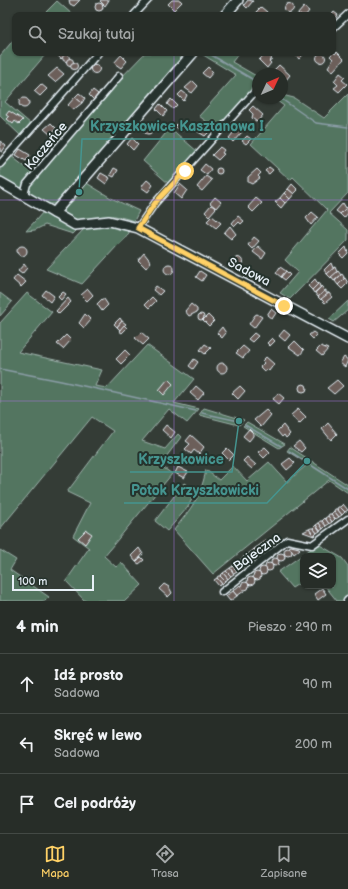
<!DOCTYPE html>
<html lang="pl">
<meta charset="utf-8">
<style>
:root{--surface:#272d28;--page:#2f3530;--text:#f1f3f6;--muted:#a4a8a8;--line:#434945;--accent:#ffd166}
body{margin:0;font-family:"Balsamiq Sans",sans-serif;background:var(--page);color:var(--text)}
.controls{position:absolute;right:12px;bottom:12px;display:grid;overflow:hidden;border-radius:8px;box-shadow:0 1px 3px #0004}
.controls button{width:36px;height:36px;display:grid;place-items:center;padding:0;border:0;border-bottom:1px solid var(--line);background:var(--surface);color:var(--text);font:20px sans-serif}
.compass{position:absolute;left:252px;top:68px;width:36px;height:36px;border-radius:50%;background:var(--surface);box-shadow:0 1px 3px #0004;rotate:46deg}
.scale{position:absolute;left:12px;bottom:10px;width:82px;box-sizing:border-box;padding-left:4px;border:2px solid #e8f1f8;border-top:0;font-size:11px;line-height:14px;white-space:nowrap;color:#e8f1f8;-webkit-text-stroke:3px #26332d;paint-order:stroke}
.stop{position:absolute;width:12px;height:12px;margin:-9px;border:3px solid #ffd166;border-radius:50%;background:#fff}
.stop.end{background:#ffd166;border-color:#fff;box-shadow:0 1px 4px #0008}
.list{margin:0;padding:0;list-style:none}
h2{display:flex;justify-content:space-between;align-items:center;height:52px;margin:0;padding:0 16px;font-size:17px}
h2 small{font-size:13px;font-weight:400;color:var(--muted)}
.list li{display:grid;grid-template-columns:26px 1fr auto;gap:12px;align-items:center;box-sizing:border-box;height:60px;padding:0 16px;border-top:1px solid var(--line)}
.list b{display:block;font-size:15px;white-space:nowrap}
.list p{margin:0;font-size:13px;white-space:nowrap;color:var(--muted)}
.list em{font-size:13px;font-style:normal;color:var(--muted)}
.icon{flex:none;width:22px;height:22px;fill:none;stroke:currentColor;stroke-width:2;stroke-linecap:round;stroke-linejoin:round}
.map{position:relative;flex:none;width:348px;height:601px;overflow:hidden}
.search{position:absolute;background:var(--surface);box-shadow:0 1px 3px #0004;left:12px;right:12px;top:12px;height:44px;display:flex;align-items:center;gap:10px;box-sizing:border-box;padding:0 14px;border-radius:8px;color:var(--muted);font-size:15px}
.sheet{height:232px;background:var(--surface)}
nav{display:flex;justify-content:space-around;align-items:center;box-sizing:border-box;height:56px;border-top:1px solid var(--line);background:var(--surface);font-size:11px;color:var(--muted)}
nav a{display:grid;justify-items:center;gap:2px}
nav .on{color:var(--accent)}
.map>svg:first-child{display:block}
.green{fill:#537560;stroke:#9eb3ac}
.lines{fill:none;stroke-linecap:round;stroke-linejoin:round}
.stream{stroke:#8c9ea8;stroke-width:1.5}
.building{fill:#6c5f5a;stroke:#e8f1f8}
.street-casing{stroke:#e8f1f8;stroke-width:9}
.secondary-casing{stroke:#e8f1f8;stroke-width:12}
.street{stroke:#26332d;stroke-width:6}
.secondary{stroke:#26332d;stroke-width:9}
.route{stroke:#ffd166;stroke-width:5}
.grid{fill:none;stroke:#a171d3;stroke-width:1;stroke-opacity:0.55}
.labels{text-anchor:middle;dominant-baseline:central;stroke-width:4;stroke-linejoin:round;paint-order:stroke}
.street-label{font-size:13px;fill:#e8f1f8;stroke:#26332d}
.leader{fill:none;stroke:#459590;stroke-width:1.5}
.callout-dot{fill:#459590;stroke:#26332d;stroke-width:1.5}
.callout-label{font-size:14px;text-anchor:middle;font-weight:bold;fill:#459590;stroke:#26332d;stroke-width:4;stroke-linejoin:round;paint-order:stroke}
</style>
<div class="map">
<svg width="348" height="601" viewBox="0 0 348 601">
<rect width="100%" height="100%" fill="#343c36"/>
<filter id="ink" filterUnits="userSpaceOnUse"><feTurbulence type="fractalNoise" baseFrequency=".025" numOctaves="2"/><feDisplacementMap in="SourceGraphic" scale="8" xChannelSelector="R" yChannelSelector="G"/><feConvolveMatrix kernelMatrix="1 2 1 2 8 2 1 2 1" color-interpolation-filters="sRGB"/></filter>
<g filter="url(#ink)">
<g class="green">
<path d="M 57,1 L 73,15 L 43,15 Z"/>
<path d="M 15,38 L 15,53 L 43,53 L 45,55 L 5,102 L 31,124 L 21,136 L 0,116 L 0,56 Z"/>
<path d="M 145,53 L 185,53 L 55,204 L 46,204 L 27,192 L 29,185 L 115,84 Z"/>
<path d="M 200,53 L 239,53 L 232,62 L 258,77 L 258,84 L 218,130 L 199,116 L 236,75 Z"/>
<path d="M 348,94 L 348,193 L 329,213 L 348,230 L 348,240 L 290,299 L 280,293 L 298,272 L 285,260 L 327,210 L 293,177 L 290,180 L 251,144 L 284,106 L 273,98 L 282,98 L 282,95 L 294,98 L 324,118 Z"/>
<path d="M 170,128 L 198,152 L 169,184 L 143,161 Z"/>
<path d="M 10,155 L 34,174 L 22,190 L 0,176 L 0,166 Z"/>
<path d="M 85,182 L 111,198 L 139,211 L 134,221 C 128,219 121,217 115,216 C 95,215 82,228 64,213 L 64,208 C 74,201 82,193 85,182 Z"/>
<path d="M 44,211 L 78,229 L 73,234 L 45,225 L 35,230 L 26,231 Z"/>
<path d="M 107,224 L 129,229 L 129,233 L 82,284 L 46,269 L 85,228 Z"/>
<path d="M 0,293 L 12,302 L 0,316 Z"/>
<path d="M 27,293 L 52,312 L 18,352 L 102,370 L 95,386 L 107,388 L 147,345 L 194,379 L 174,403 L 199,409 L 187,423 L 169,409 L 142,441 L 165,449 L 178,434 L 181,437 L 160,465 L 172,474 L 104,556 L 116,567 L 121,562 L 142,585 L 125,601 L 85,601 L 66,581 L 89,548 L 73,536 L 90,503 L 67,492 L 113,431 L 92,417 L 0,529 L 0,323 Z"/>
<path d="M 348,301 L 348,310 L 334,322 L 329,319 Z"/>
<path d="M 204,408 L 244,420 L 239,425 L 199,415 Z"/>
<path d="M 247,422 L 285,444 L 279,448 L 243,426 Z"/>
<path d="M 290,447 L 348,485 L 348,493 L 329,480 L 213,574 L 174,530 C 191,508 200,499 206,470 L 219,480 L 233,466 L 247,481 L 269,462 L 287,482 L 308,464 L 287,451 Z"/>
<path d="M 184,483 L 196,491 L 188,507 L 167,531 L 155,521 Z"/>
<path d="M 318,544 L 342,558 L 348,566 L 348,597 L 342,601 L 337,601 L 325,586 L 333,586 L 333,556 L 303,556 L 303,581 L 292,588 L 278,572 Z"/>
<path d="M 0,550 L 16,560 L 10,570 L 49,597 L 45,601 L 0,601 Z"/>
</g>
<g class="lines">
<g class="stream">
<path d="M 208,53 L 257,82"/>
<path d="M 280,98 L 316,123 L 348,127"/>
<path d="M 0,369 L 61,381 L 196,411"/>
<path d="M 202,413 L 239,421"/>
<path d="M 245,425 L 281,446"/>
<path d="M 289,451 L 348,489"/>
</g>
</g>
<g class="building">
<path d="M 69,0 L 80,0 L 74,6 L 70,4 Z"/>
<path d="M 101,0 L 109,0 L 105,6 L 100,1 Z"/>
<path d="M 172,0 L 180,0 L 182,2 L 174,10 L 168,4 Z"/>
<path d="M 248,0 L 253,1 L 247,8 L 244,5 Z"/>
<circle cx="99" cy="7" r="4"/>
<circle cx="289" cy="8" r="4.5"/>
<path d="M 261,7 L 267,12 L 265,15 L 260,15 L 256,12 Z"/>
<path d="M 304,7 L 309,11 L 306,15 L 297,15 Z"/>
<path d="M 334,12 L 338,15 L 333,22 L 333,15 L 331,15 Z"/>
<path d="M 334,52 L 335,54 L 337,52 L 344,59 L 333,71 L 328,67 L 333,59 L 330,56 Z"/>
<path d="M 59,53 L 66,53 L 61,59 L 57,55 Z"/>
<path d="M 266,53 L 272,59 L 269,61 L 271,63 L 267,68 L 259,60 Z"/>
<path d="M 294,53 L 305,53 L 299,59 Z"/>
<circle cx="321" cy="58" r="4.5"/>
<circle cx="66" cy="58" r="3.5"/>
<path d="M 121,55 L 127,61 L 121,68 L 114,63 Z"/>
<circle cx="70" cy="62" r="3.5"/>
<circle cx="74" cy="66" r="3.5"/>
<circle cx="95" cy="69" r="4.5"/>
<path d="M 279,65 L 290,75 L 286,80 L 282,79 L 282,74 L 278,74 L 274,70 Z"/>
<path d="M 208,67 L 213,72 L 208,78 L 202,73 Z"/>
<path d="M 57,68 L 64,74 L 55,82 L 48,76 Z"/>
<path d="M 340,73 L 345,77 L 342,80 L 347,84 L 339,92 L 334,88 L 338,85 L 334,81 Z"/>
<path d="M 193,81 L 198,86 L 192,93 L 185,88 Z"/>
<path d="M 41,84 L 47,89 L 40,96 L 34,91 Z"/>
<path d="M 93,90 L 98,94 L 94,100 L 89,95 Z"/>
<path d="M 182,91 L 187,95 L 184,101 L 178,95 Z"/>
<path d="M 79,93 L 85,98 L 82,103 L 75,97 Z"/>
<path d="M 75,97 L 82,103 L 73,110 L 68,105 Z"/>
<circle cx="24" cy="103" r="5"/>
<path d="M 171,99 L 177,105 L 173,109 L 167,104 Z"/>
<path d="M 160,104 L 167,111 L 163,116 L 156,109 Z"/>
<path d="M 253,106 L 263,115 L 257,122 L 252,118 L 253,114 L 249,110 Z"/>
<path d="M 9,111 L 23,120 L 19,124 L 15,121 L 13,124 L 7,119 L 9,117 L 6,115 Z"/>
<path d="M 181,120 L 183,123 L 186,121 L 188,123 L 181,132 L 175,126 Z"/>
<path d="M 201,122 L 211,130 L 205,136 L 195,130 Z"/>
<path d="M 51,123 L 56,128 L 51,135 L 44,129 Z"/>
<circle cx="148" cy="129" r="5"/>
<path d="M 237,128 L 242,132 L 233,142 L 229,138 L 233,133 L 232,132 Z"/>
<path d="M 247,136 L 251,139 L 246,144 L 242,141 Z"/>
<path d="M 132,138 L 138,144 L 133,150 L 127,144 Z"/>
<path d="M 0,141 L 6,146 L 2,152 L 0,151 Z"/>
<path d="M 220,147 L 224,150 L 222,153 L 224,154 L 218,160 L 212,155 Z"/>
<path d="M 20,149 L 30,155 L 26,161 L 16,155 Z"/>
<path d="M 205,164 L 211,169 L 207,175 L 200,170 Z"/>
<path d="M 269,167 L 273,170 L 269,174 L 265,171 Z"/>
<path d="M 114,168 L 118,170 L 114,177 L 110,175 Z"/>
<circle cx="219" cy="171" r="3"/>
<path d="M 257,169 L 261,173 L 258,176 L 260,178 L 252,184 L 248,182 L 248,177 Z"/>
<path d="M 101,173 L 110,178 L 106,184 L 98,178 Z"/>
<path d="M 206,176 L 212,180 L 202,191 L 197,187 Z"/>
<path d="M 147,180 L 153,185 L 148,192 L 141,187 Z"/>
<path d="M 180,184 L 187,190 L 181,199 L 174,193 Z"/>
<path d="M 292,184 L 298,190 L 294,194 L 288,189 Z"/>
<path d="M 288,189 L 294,194 L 290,199 L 284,193 Z"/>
<path d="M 284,193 L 290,199 L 285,203 L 280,198 Z"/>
<path d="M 215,197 L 221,202 L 216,208 L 210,203 Z"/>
<path d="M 256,198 L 262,203 L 253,212 L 248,207 Z"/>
<path d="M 280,198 L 285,203 L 281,208 L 275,202 Z"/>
<path d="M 343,203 L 346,208 L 340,214 L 336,211 Z"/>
<path d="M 211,205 L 216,208 L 209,216 L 205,212 Z"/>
<path d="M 347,207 L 348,213 L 344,218 L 340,214 Z"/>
<path d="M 312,212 L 318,217 L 311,225 L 306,218 Z"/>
<path d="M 212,216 L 221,223 L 216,228 L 207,221 Z"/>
<path d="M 238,216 L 244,221 L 241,224 L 239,222 L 235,226 L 232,223 Z"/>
<path d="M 230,226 L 236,234 L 231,239 L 224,233 Z"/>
<path d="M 254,237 L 259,241 L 252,249 L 248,245 Z"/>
<path d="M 258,246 L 266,253 L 262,259 L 253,252 Z"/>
<circle cx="22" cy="251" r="5"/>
<path d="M 346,247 L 348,253 L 343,258 L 339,254 Z"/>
<path d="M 144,253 L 151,262 L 146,268 L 138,260 Z"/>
<circle cx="238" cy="262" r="4.5"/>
<path d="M 331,263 L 333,268 L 335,267 L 327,274 L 324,270 Z"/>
<path d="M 24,264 L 27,268 L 22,274 L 18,271 Z"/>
<circle cx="169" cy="269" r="5"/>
<path d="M 280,267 L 286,271 L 281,277 L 276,273 Z"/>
<path d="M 335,267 L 337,272 L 338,271 L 331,278 L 327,274 Z"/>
<path d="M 200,271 L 206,275 L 202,281 L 196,277 Z"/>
<path d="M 286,271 L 290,275 L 285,280 L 281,277 Z"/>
<path d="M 338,271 L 341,275 L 342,274 L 334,281 L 331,277 Z"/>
<path d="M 342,274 L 344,277 L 343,278 L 345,278 L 338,285 L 335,281 Z"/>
<path d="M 17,275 L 26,282 L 21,287 L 13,280 Z"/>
<path d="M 345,278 L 348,283 L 342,289 L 338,285 Z"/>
<path d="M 315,279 L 318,284 L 319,283 L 312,290 L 308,286 Z"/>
<path d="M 319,283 L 320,287 L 322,286 L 314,293 L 312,290 Z"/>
<path d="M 156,286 L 163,291 L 159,295 L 153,290 Z"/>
<path d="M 322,286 L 324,291 L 326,290 L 318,297 L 315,293 Z"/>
<path d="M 88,289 L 93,295 L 87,301 L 81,295 Z"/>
<path d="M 46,290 L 54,296 L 50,302 L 42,295 Z"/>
<path d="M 326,290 L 326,293 L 329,293 L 321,300 L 318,297 Z"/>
<path d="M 63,292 L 66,294 L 61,300 L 58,297 Z"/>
<path d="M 329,293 L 332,297 L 325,303 L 321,299 Z"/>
<path d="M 152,297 L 156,301 L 149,308 L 145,304 Z"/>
<path d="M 68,298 L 71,302 L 59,314 L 56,311 Z"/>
<path d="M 102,299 L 104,299 L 108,305 L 102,311 L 97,304 Z"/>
<path d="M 191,304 L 197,309 L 197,312 L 189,316 L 185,311 Z"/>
<path d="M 271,309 L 276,313 L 272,319 L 267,315 Z"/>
<circle cx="201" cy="317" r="3"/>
<path d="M 85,314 L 91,320 L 84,328 L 79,323 Z"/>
<path d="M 257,314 L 262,317 L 254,328 L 249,324 L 255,315 Z"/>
<path d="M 208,315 L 214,321 L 209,326 L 203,320 Z"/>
<path d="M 120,318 L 122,321 L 117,327 L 114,324 Z"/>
<path d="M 122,321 L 126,324 L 120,330 L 117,327 Z"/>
<path d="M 124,325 L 127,328 L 122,333 L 119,331 Z"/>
<path d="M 222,327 L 226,333 L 222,338 L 217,333 Z"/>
<path d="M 284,330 L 290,335 L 285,341 L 279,336 Z"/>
<path d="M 141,332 L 149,339 L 143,345 L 135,338 Z"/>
<path d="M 313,332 L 317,335 L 313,339 L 309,335 Z"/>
<path d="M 254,333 L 258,336 L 252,342 L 248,339 Z"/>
<path d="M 66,335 L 71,340 L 63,349 L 57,344 Z"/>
<path d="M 272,338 L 275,341 L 270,346 L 267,343 Z"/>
<path d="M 295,341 L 304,350 L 300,355 L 289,347 Z"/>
<path d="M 205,344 L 211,348 L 205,354 L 200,350 Z"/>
<path d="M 243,346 L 249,351 L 243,358 L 236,353 Z"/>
<path d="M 321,346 L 328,349 L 322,356 L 316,351 Z"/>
<path d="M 125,350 L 130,355 L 121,364 L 116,359 Z"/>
<path d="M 266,357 L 274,364 L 269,371 L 267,369 L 265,372 L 260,367 L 264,363 L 262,361 Z"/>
<path d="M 344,357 L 348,360 L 345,367 L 340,363 Z"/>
<path d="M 194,359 L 198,362 L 193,369 L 189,366 Z"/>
<circle cx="222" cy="368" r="5"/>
<path d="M 168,379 L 173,384 L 164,395 L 159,390 Z"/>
<path d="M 337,380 L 343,386 L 334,394 L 327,388 Z"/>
<circle cx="303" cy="388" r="4"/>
<path d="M 196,386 L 204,393 L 198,400 L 190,393 Z"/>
<path d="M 240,386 L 245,391 L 238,399 L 232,393 Z"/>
<path d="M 278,393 L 284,398 L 279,404 L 273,399 Z"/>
<path d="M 298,409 L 306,417 L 299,424 L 291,415 Z"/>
<path d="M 266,410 L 271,415 L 261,427 L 254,420 Z"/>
<path d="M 328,423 L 337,434 L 331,440 L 322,429 Z"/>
<path d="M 166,425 L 175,432 L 171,438 L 162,430 Z"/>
<path d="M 283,425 L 290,434 L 286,438 L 284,435 L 282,437 L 277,431 Z"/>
<path d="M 249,429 L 253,433 L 253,436 L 249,441 L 243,436 Z"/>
<path d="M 191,435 L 204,447 L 199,454 L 194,450 L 191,454 L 185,449 L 190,444 L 186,441 Z"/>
<path d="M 299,441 L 305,448 L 301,452 L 293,446 Z"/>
<path d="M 265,447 L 270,452 L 264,458 L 258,452 Z"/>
<path d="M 227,448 L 234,455 L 229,460 L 222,453 Z"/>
<path d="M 247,457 L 256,465 L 252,469 L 243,461 Z"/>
<path d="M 290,458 L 295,463 L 287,470 L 282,464 Z"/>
<path d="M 178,467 L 188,472 L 184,478 L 175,473 Z"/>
<path d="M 343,504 L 348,510 L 345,512 L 340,507 Z"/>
<path d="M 338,507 L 340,507 L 345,512 L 342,515 L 337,509 Z"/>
<path d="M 335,509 L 337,509 L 342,515 L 339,517 L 334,511 Z"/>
<path d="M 334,511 L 339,517 L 336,519 L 331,514 Z"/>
<path d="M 329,514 L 331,514 L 335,519 L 332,522 L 328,516 Z"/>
<path d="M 328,516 L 332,522 L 329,524 L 325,518 Z"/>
<path d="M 325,518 L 329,524 L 326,526 L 322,521 Z"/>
<path d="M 320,521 L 322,521 L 326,526 L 323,529 L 319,523 Z"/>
<path d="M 319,523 L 323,529 L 320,531 L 316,525 Z"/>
<path d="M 316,525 L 320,531 L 317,533 L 313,528 Z"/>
<path d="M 311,528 L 313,528 L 317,533 L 314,536 L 309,529 Z"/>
<path d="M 309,529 L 314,536 L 303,532 Z"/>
<path d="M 86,530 L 92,534 L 85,544 L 78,538 Z"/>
<path d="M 264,540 L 266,540 L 270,545 L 267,548 L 263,542 Z"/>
<path d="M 263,542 L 267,548 L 264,550 L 260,545 Z"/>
<path d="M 260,545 L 264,550 L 261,552 L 257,547 Z"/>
<path d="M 291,546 L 299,548 L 300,549 L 294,554 L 289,547 Z"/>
<path d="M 257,547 L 261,552 L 258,555 L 254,549 Z"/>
<circle cx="288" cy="552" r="4"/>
<path d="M 139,548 L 143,554 L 136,562 L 131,556 Z"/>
<path d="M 254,549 L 258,555 L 255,557 L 251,552 Z"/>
<path d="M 251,552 L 255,557 L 252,560 L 248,554 Z"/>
<circle cx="281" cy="557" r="4"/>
<path d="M 248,554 L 252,560 L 249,562 L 245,557 Z"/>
<path d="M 141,557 L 144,560 L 139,564 L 136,562 Z"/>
<path d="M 243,557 L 245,557 L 249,562 L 246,564 L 242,559 Z"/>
<circle cx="275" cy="562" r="4"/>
<path d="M 242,559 L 246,564 L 243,567 L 239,561 Z"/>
<path d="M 239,561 L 243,567 L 240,569 L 236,564 Z"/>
<circle cx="269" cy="567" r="4"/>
<path d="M 234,564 L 236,564 L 240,569 L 237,572 L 233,566 Z"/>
<path d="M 233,566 L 237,572 L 234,574 L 230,568 Z"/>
<circle cx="263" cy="571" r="4"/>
<path d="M 230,568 L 234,574 L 231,576 L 226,571 Z"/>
<path d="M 226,571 L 231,576 L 228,579 L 223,573 Z"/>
<circle cx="257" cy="576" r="4"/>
<path d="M 223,573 L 228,579 L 225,581 L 220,576 Z"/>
<path d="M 218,576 L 220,576 L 225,581 L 222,584 L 217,578 Z"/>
<circle cx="251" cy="581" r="4"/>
<path d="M 217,578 L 222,584 L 219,586 L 214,580 Z"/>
<circle cx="245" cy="586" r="4"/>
<path d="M 164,584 L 169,587 L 172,593 L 168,597 L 159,589 Z"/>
<path d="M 240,585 L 244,591 L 237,596 L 233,591 Z"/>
<path d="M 322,588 L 326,594 L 318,600 L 314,594 Z"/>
<path d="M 233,591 L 237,596 L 230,601 L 226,596 Z"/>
</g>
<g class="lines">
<g class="street-casing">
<g id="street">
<path d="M 134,15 L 148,0"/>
<path d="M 333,28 L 348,14"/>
<path d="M 0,164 L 98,53"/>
<path d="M 24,195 L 27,184 L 119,76"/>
<path d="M 138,228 L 155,203 L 258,88"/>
<path d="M 222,592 L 287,540 L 312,545 L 348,519"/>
<path d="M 347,601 L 348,600"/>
</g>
</g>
<g class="secondary-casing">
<g id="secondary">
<path d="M 225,15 L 238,0"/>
<path d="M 0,182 L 75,225 L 109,221 L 138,228 L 348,339"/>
<path d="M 54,213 L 193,53"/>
</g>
</g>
<use href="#street" class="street"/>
<use href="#secondary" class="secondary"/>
</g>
</g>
<g class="lines" filter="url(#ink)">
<path class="route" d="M 185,171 L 155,203 L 138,228 L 284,306"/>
</g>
<path class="grid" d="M 174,0 L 174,15M 174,53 L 174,601M 0,200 L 348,200M 0,401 L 348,401"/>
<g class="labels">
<g class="street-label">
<text transform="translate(46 146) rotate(-50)">Kaczeńce</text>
<text transform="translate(249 272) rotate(28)">Sadowa</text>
<text transform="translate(257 552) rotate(-36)">Bajeczna</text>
</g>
</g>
<path class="leader" d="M79 192L82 139H272M239 421L232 472H130M307 461L267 503H124"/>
<g class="callout-dot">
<circle cx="79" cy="192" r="4"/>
<circle cx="239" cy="421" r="4"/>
<circle cx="307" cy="461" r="4"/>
</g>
<g class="callout-label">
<text x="177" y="131">Krzyszkowice Kasztanowa I</text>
<text x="181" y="464">Krzyszkowice</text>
<text x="195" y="495">Potok Krzyszkowicki</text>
</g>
</svg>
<div class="controls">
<button><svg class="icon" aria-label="layers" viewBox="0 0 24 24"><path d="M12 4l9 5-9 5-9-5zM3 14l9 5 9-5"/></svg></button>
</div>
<svg class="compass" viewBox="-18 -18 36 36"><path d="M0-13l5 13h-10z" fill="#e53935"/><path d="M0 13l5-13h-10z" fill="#a4a8a8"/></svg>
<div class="scale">100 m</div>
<div class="stop" style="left:185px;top:171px"></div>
<div class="stop end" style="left:284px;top:306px"></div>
<div class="search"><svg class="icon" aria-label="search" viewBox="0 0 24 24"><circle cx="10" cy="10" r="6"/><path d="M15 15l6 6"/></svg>Szukaj tutaj</div>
</div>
<section class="sheet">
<h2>4 min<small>Pieszo · 290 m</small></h2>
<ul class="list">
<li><svg class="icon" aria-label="ahead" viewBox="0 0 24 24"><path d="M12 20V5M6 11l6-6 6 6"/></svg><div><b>Idź prosto</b><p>Sadowa</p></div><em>90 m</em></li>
<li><svg class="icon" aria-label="left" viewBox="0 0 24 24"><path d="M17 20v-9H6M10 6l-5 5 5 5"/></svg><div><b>Skręć w lewo</b><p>Sadowa</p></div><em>200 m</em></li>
<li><svg class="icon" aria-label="arrive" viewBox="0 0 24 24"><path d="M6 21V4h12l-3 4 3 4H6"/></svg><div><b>Cel podróży</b></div></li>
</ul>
</section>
<nav>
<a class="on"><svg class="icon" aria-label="map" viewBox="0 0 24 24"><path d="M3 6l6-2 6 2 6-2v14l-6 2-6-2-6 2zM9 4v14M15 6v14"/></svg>Mapa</a>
<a><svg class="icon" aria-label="directions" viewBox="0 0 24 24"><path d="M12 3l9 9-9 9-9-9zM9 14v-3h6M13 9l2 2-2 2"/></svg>Trasa</a>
<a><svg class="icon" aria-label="saved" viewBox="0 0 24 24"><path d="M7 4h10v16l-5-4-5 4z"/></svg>Zapisane</a>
</nav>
